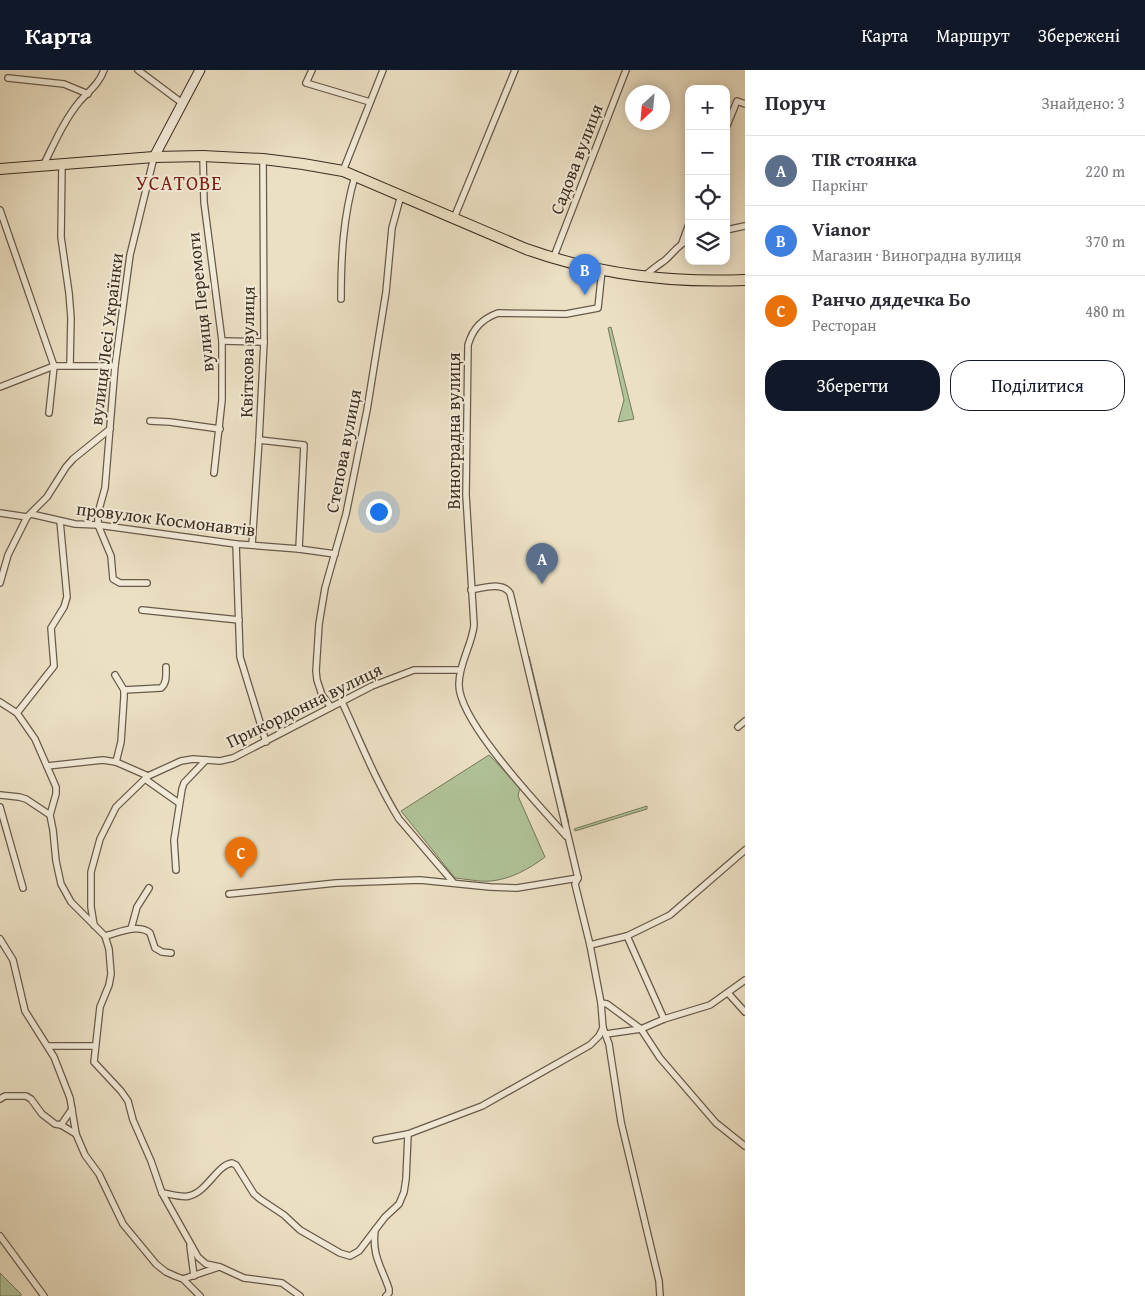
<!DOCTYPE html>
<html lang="uk">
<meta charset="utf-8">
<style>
:root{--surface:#fff;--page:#f2f2f3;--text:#2b2b33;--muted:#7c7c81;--line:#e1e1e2;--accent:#111827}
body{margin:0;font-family:"Gentium Book Plus",serif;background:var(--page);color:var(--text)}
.controls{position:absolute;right:15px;top:15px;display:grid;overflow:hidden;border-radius:10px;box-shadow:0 2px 12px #0003}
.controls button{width:45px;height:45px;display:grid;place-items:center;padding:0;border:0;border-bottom:1px solid var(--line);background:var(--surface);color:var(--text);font:25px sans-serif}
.compass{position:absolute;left:625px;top:15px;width:45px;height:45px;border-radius:50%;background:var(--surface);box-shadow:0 2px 12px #0003;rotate:206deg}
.you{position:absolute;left:378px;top:441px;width:18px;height:18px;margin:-12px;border:4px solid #fff;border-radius:50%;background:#1a73e8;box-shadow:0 0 0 8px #1a73e833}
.badge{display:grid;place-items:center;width:32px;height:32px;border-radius:50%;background:var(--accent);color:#fff;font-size:16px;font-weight:700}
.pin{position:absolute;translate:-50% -41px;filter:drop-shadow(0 1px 2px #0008)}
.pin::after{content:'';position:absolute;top:26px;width:18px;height:15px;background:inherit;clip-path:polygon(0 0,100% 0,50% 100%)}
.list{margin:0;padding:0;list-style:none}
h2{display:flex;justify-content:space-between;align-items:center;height:65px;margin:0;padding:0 20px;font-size:21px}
h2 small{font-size:16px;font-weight:400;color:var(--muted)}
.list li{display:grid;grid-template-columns:32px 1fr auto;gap:15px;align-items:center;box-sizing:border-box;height:70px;padding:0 20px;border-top:1px solid var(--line)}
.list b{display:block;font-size:19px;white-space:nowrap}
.list p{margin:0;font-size:16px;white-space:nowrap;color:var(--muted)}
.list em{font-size:16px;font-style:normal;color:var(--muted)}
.actions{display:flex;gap:10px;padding:15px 20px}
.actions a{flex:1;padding:11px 0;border:1px solid var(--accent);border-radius:20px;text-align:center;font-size:18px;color:var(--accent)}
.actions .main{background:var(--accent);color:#fff}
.icon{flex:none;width:28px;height:28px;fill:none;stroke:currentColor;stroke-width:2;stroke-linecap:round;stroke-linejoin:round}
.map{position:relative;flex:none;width:745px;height:1226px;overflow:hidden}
header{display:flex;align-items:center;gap:30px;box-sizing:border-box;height:70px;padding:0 25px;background:var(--accent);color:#fff}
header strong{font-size:24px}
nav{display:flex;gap:28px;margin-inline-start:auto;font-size:18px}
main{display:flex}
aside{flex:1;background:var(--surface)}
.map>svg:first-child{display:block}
.green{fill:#b1c399;stroke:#76785d}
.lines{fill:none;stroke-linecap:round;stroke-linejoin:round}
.street-casing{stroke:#685a4a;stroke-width:8}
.secondary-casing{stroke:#3c2e21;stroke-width:11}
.highway-casing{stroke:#3c2e21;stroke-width:12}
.street{stroke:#f3ebd9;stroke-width:5.5}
.secondary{stroke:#f3ebd9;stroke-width:9}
.highway{stroke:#ece0c4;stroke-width:10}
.labels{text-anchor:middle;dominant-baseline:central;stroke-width:4;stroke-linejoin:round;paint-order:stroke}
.street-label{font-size:18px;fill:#3c2e21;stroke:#f3ebd9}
.quarter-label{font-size:20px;letter-spacing:1px;fill:#7a1f14;stroke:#f3ebd9}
</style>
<header>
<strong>Карта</strong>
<nav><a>Карта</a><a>Маршрут</a><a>Збережені</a></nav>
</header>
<main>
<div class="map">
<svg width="745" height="1226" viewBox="0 0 745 1226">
<rect width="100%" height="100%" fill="#ece0c4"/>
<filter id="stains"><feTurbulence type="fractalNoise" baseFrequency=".004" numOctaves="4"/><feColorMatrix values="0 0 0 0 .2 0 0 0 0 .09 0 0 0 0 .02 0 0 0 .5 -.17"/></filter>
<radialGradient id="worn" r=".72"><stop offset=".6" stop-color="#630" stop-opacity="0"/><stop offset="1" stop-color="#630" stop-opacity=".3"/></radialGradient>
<g class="green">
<path d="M 611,257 L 634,349 L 618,352 L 624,330 L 608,258 Z"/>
<path d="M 529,586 L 569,753 L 567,753 L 528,587 Z"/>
<path d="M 489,685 L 520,717 L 518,726 L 545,787 C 529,799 511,809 491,811 C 479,812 466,809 455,808 L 401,741 Z"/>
<path d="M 647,736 L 647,739 L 575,761 L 574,759 Z"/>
<path d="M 0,1203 L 21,1224 L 21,1226 L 0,1226 Z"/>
</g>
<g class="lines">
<g class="street-casing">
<g id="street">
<path d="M 138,0 L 182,33"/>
<path d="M 312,0 L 306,13 L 370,32"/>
<path d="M 8,8 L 64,14 L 88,24"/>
<path d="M 726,58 L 737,31 L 745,34"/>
<path d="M 203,86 L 204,132 L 222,271 L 222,330 L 214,403"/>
<path d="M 62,94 L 61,167 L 69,223 L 71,248 L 70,295"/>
<path d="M 43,96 C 54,74 64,50 80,31 C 89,21 99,14 104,0"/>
<path d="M 343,101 L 383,0"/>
<path d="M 0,140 L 54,296 L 49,343"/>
<path d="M 454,148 L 515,0"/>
<path d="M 726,160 L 745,156"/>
<path d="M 682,173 L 689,154"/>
<path d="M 553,189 L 626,0"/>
<path d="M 645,206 C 651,200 657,196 664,191 C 673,184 678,174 689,170"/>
<path d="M 341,229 C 341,187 343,147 355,106"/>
<path d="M 222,271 L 264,272"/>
<path d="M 0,317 L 54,296 L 115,296"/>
<path d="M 150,351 L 170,352 L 220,359"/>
<path d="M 259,370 L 304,375 L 299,479"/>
<path d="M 0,443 L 27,447"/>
<path d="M 31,444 L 75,454 L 98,455 L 236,474 L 299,479 L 335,484"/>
<path d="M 236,474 L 240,587 L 266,672"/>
<path d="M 252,475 L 259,370 L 264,272 L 263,89"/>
<path d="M 0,513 L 8,485 L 27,447 L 47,427 L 66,397 L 73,389 L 110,359"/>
<path d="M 147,513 L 120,513 L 113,509 L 111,486 L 98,455 L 98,443 L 105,418 L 115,296 L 130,185 L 154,87"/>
<path d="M 471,520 C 483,518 502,511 510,523 L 578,808 L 575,814 L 590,875 L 601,933 L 603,958 L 609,974 L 621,1052 L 659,1211 L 660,1226"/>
<path d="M 142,540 L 239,550"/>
<path d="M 115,605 L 124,620 L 124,627 L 121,672 L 116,692"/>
<path d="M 124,620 L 161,618 C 167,613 166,605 166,597"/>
<path d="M 0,632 L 17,643"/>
<path d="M 342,632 C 360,671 376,712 399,749 L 453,812"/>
<path d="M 331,637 L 322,625 L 317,610 L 316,601 L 319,554 L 325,518 L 346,444 L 367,340 L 386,222 L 392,158 L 401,125"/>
<path d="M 738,657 L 745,651"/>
<path d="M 47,696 L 103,690 L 116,692 L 148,706 L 181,691 L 193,689 L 220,691 L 233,688 L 372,616 L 414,600 L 460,600"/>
<path d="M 145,709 L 179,733"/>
<path d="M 0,725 L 19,727 L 26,729 L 50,745 L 53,760 L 56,791 L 61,814 L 71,832 L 105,866 L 109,879 L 111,904 L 109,915 L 100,937 L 94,992 L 121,1021 L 128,1031 L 133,1050 L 151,1091 L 162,1123 L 198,1187 L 206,1194 L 220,1197 L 244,1208 L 282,1213 L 300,1226"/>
<path d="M 0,737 L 23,818"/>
<path d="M 50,745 L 56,724 L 56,717 L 35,669 L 17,643 L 54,596 L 51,558 L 64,537 L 67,527 L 60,451"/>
<path d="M 566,766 C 540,736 458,651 459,614 C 459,593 472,575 474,555 L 466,425 L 468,275 C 473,258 482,249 498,243 L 566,244 L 598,238 L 602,200"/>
<path d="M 176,800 L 174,770 L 182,719 L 184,713 L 206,690"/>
<path d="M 229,824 L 336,813 L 420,810 L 490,817 L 517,818 L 578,808"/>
<path d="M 94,855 L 91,837 L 91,802 L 100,769 L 116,737 L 148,706"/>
<path d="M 131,859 L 137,837 L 149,818"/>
<path d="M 105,866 C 118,863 139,853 150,863 L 155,878 L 162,882 L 171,883"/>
<path d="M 627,866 L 664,949"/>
<path d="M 0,869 L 13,890 L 25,941 L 54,987 L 70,1028 L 76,1064 L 85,1085 L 99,1104 L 123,1154 L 156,1194 L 166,1202 L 175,1206 L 183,1209 L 219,1197"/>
<path d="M 590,875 L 627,866 L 670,845 L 745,780"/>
<path d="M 728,923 L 745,942"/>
<path d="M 601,933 L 607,934 L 641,959 L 660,988 L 716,1053 L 745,1076"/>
<path d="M 606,964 L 641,959 L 664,949 L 710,935 L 745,910"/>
<path d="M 48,976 L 95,976"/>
<path d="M 0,1029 L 5,1026 L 26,1026 L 31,1029 L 42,1044 L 55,1054 L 61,1055 L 76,1064"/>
<path d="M 61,1055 L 72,1039"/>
<path d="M 376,1070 L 408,1064 L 482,1036 L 590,975 L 599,966 L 603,958"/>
<path d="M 162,1123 C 171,1124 181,1128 189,1126 C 207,1122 217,1095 232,1093 L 236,1095 L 254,1124 L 260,1129 L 284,1145 L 300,1160 L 340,1183 L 350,1186 L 359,1181 L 385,1147 L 399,1134 L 404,1122 L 406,1109 L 408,1064"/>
<path d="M 375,1160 C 372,1187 381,1195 389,1219 L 389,1223 L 386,1226"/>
<path d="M 0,1166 L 44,1226"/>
<path d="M 190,1176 L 194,1206"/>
<path d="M 183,1209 L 200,1226"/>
</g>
</g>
<g class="secondary-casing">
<path id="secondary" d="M 154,87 L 200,0"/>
</g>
<g class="highway-casing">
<path id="highway" d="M 0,99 L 154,87 L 203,86 L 263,89 L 303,94 L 343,101 L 526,179 C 596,204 671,213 745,210"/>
</g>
<use href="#street" class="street"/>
<use href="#secondary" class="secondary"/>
<use href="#highway" class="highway"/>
</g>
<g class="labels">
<g class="street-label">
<text transform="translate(576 89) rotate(-69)">Садова вулиця</text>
<text transform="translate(200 232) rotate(-96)">вулиця Перемоги</text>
<text transform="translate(106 269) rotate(-83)">вулиця Лесі Українки</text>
<text transform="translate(247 282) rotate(-89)">Квіткова вулиця</text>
<text transform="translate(453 361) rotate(-90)">Виноградна вулиця</text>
<text transform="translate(343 381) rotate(-79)">Степова вулиця</text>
<text transform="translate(166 449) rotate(7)">провулок Космонавтів</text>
<text transform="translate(304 635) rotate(-26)">Прикордонна вулиця</text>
</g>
<g class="quarter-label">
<text x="179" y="112">УСАТОВЕ</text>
</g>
</g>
<rect width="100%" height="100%" filter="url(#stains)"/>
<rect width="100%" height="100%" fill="url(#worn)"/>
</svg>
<div class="controls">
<button>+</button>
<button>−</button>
<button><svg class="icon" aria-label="locate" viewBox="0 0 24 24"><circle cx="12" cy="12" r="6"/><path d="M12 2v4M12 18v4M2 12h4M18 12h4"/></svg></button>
<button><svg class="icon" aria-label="layers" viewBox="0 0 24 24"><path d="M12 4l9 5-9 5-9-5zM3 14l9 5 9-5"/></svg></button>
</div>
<svg class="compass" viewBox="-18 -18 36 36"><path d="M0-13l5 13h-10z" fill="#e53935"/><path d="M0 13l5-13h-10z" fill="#7c7c81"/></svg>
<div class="you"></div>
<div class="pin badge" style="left:542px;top:514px;background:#5c6f8a">A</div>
<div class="pin badge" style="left:585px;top:225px;background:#3f7fe0">B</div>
<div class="pin badge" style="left:241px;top:808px;background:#e8710a">C</div>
</div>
<aside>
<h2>Поруч<small>Знайдено: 3</small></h2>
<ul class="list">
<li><span class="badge" style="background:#5c6f8a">A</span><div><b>TIR стоянка</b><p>Паркінг</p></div><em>220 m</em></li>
<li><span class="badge" style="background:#3f7fe0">B</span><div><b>Vianor</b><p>Магазин · Виноградна вулиця</p></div><em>370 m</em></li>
<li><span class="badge" style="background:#e8710a">C</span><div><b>Ранчо дядечка Бо</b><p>Ресторан</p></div><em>480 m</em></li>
</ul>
<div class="actions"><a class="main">Зберегти</a><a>Поділитися</a></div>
</aside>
</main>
